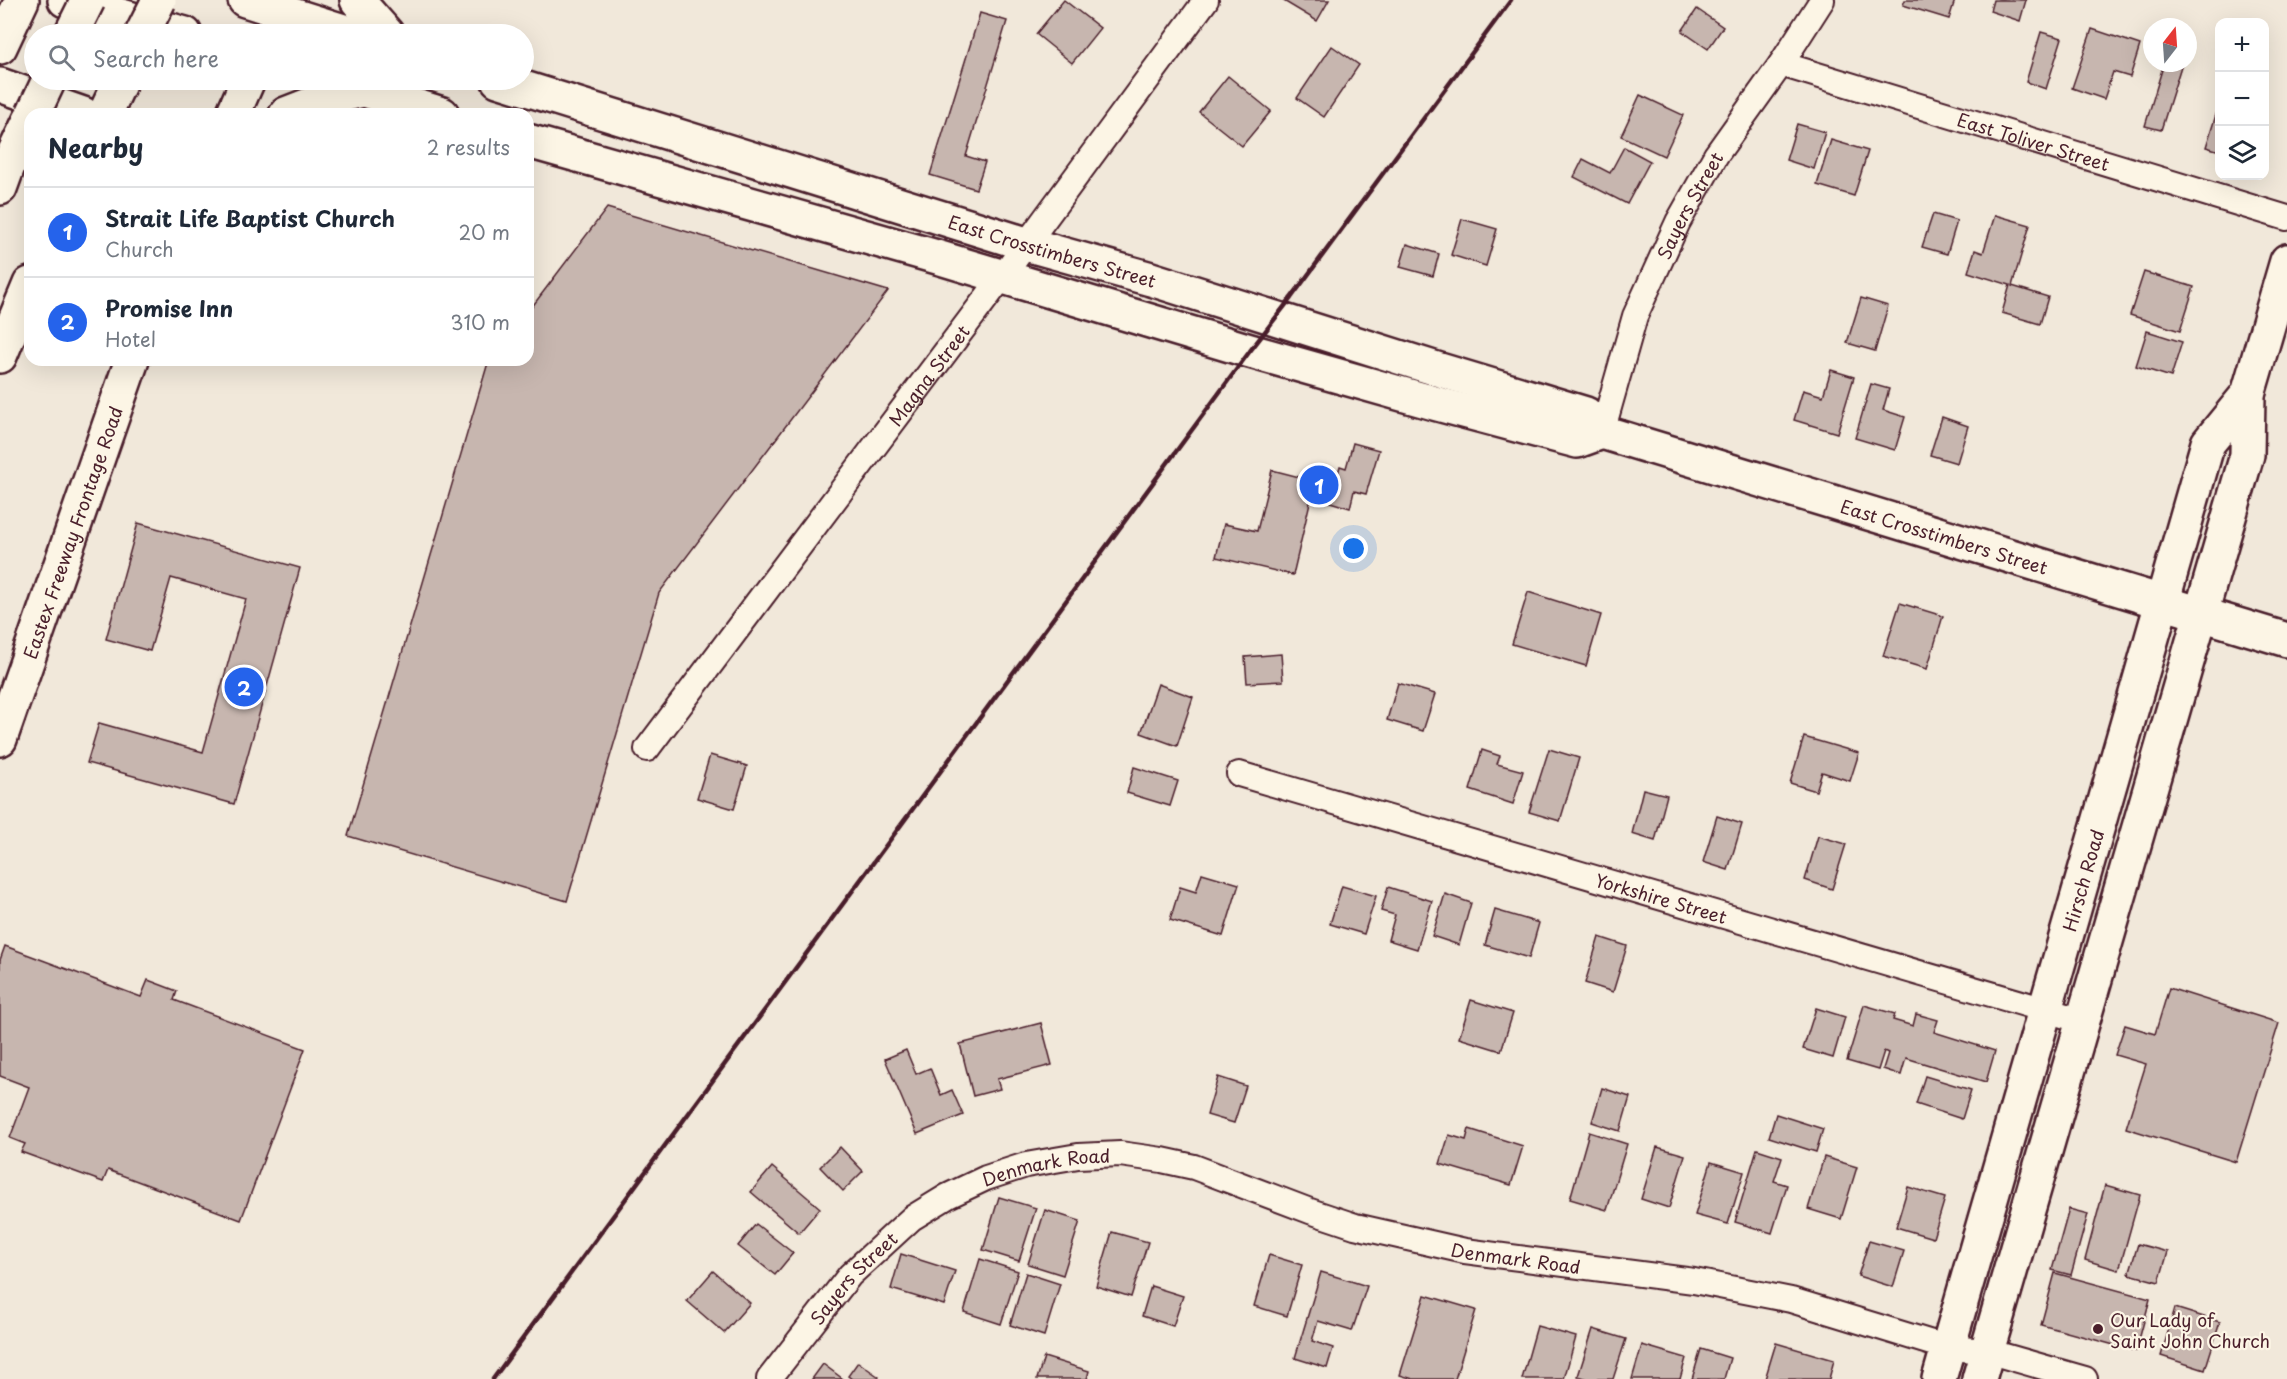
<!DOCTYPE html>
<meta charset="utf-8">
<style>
:root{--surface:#fff;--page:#f6f6f7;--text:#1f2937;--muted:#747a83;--line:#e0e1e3;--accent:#2563eb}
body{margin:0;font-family:"Playpen Sans",sans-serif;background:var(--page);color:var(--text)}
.controls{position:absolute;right:18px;top:18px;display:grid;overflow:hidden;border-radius:12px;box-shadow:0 6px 24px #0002}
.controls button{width:54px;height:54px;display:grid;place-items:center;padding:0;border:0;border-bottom:2px solid var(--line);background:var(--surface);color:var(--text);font:30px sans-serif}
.compass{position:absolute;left:2143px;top:18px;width:54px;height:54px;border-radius:50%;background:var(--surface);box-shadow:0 6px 24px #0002;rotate:17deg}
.you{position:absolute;left:1354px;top:549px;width:21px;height:21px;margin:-15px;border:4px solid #fff;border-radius:50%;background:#1a73e8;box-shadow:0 0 0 9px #1a73e833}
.badge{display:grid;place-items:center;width:39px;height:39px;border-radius:50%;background:var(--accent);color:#fff;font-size:20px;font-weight:700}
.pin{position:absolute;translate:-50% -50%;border:3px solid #fff;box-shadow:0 2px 6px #0006}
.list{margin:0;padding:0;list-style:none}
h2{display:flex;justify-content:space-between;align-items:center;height:78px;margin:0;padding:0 24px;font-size:26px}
h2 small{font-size:20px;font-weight:400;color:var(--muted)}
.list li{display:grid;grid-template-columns:39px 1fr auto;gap:18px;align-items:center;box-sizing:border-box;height:90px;padding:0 24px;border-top:2px solid var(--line)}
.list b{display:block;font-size:22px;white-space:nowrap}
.list p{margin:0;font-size:20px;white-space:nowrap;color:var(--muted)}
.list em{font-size:20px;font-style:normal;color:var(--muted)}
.icon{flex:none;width:33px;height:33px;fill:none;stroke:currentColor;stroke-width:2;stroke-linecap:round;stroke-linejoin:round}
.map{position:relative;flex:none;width:2287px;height:1379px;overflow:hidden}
.search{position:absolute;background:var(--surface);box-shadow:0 6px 24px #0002;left:24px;top:24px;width:510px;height:66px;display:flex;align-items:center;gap:15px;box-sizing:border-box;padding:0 21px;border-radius:33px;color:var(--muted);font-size:22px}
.panel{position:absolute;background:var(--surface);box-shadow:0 6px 24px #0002;left:24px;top:108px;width:510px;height:258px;border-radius:18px}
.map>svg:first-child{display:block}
.building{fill:#c7b6af;stroke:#4a1f2b;stroke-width:1.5}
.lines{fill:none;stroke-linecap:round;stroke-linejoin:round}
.minor-casing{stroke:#4a1f2b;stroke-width:28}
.secondary-casing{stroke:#4a1f2b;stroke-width:38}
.motorway-casing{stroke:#4a1f2b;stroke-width:38}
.minor{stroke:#fcf5e5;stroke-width:24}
.secondary{stroke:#fcf5e5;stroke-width:33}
.motorway{stroke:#fcf5e5;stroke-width:33}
.rail{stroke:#4a1f2b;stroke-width:4.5}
.motorway-bridge-casing{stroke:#4a1f2b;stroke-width:38;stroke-linecap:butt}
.motorway-bridge{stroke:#fcf5e5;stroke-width:33}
.poi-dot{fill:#4a1f2b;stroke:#fcf5e5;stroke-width:2}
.labels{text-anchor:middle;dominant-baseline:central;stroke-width:4.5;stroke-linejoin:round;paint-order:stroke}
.street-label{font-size:18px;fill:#4a1f2b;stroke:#fcf5e5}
.poi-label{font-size:18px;fill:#4a1f2b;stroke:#fcf5e5;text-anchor:start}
</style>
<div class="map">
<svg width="2287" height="1379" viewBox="0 0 2287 1379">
<rect width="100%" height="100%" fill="#f1e8da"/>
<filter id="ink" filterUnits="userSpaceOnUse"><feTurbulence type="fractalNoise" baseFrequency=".0167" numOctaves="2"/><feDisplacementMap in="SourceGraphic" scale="12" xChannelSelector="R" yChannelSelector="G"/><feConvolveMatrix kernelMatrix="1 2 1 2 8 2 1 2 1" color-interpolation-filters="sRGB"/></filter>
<g filter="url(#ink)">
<g class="building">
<path d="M 1064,0 L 1100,28 L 1072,63 L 1036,34 Z"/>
<path d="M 1282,0 L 1329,0 L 1317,21 Z"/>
<path d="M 1905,0 L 1955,0 L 1949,19 L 1903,5 Z"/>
<path d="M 1993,0 L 2026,0 L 2020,21 L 1990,11 Z"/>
<path d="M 1697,9 L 1723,27 L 1708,49 L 1682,31 Z"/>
<path d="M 980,13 L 1007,21 L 966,156 L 985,162 L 976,189 L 930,175 Z"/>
<path d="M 2092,29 L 2140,45 L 2130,77 L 2113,72 L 2104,99 L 2072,88 Z"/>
<path d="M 2041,32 L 2062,38 L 2046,89 L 2026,82 Z"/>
<path d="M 1332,46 L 1359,65 L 1324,117 L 1297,98 Z"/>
<path d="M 2164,63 L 2182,63 L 2161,130 L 2145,126 Z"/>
<path d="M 1228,76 L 1271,111 L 1242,146 L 1199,112 Z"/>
<path d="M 1640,95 L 1683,115 L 1664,156 L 1621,136 Z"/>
<path d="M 2220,102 L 2220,151 L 2206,147 Z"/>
<path d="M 1797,124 L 1825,132 L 1814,169 L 1786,160 Z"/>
<path d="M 1831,140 L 1868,151 L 1854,196 L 1817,185 Z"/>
<path d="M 1624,147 L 1650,161 L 1627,204 L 1574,177 L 1583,159 L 1610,173 Z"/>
<path d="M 607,208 L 888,291 L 659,593 L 567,901 L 348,836 L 487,366 L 491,360 L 528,360 L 528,312 Z"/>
<path d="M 1933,214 L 1957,221 L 1947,254 L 1922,247 Z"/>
<path d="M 1995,215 L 2030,225 L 2012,286 L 2048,297 L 2040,324 L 2002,313 L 2010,285 L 1968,272 L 1975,250 L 1983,253 Z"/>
<path d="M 1462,219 L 1497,229 L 1486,266 L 1451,255 Z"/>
<path d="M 1407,244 L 1439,254 L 1433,276 L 1400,267 Z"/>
<path d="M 2144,272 L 2194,287 L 2180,331 L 2130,315 Z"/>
<path d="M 1861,298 L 1888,306 L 1875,351 L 1847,343 Z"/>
<path d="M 2147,331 L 2182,342 L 2171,377 L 2136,366 Z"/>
<path d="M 1831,370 L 1854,377 L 1837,433 L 1794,420 L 1803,390 L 1823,396 Z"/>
<path d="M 1871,384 L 1889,389 L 1883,410 L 1905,417 L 1895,450 L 1855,438 Z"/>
<path d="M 1942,417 L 1968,426 L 1957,463 L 1930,455 Z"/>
<path d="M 1353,443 L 1379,450 L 1366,494 L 1354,491 L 1350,508 L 1330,502 L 1340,466 L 1346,468 Z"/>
<path d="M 1272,470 L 1315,481 L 1293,575 L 1216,557 L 1224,524 L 1257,531 Z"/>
<path d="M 138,523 L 300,568 L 234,804 L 87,763 L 99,723 L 203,752 L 246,599 L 171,578 L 150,651 L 106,639 Z"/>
<path d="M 1528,592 L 1601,615 L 1586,666 L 1512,644 Z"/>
<path d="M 1900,603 L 1943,616 L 1927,669 L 1883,656 Z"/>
<path d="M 1281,654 L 1283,681 L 1247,683 L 1245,657 Z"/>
<path d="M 1398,683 L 1435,694 L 1423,731 L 1387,720 Z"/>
<path d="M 1158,684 L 1193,697 L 1177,746 L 1141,733 Z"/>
<path d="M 1804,737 L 1859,753 L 1850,781 L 1822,772 L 1816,791 L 1790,783 Z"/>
<path d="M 1549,749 L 1579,758 L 1560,821 L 1529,812 Z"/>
<path d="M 1482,750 L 1500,756 L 1497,764 L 1523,771 L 1513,804 L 1470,790 Z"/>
<path d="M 710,755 L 747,766 L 734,809 L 697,798 Z"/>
<path d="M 1134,767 L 1178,781 L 1170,806 L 1127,793 Z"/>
<path d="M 1643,789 L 1667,795 L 1655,841 L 1632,834 Z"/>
<path d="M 1717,816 L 1742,824 L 1728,870 L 1703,862 Z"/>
<path d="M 1818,836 L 1846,844 L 1832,889 L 1805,880 Z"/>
<path d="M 1202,873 L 1239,884 L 1223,936 L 1170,920 L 1180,887 L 1196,892 Z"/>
<path d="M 1342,886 L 1376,896 L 1364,934 L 1330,924 Z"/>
<path d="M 1388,887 L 1432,901 L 1417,949 L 1388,940 L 1395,915 L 1381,911 Z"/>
<path d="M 1445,894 L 1471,903 L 1459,945 L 1432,936 Z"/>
<path d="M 1495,910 L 1539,923 L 1529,958 L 1485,945 Z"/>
<path d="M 1599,937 L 1627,946 L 1613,992 L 1585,983 Z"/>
<path d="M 5,946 L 141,997 L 148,980 L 177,991 L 174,1000 L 305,1049 L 241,1220 L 108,1170 L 103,1182 L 21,1152 L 25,1144 L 10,1138 L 29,1087 L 0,1076 L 0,960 Z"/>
<path d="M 2169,988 L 2279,1023 L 2236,1162 L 2126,1128 L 2146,1064 L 2115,1055 L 2125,1025 L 2155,1034 Z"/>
<path d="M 1471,1000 L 1513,1013 L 1501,1051 L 1459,1038 Z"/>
<path d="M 1864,1005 L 1895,1014 L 1893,1020 L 1913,1026 L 1916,1014 L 1938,1020 L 1934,1032 L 1995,1051 L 1986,1082 L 1906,1058 L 1901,1075 L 1883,1069 L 1888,1053 L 1884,1051 L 1878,1070 L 1847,1061 Z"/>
<path d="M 1816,1008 L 1845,1017 L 1833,1058 L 1803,1049 Z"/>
<path d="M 1041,1023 L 1052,1065 L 997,1079 L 1000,1089 L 973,1096 L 960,1044 Z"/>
<path d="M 906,1050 L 916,1074 L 930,1068 L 941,1095 L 952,1090 L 963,1115 L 917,1134 L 885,1059 Z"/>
<path d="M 1925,1076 L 1971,1090 L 1962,1119 L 1916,1104 Z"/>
<path d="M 1218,1077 L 1246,1086 L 1234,1123 L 1207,1115 Z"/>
<path d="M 1602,1088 L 1630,1097 L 1620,1131 L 1592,1122 Z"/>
<path d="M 1776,1114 L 1823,1129 L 1816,1152 L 1769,1137 Z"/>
<path d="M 1469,1129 L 1523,1146 L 1511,1185 L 1440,1164 L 1449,1135 L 1466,1140 Z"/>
<path d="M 1589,1132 L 1627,1144 L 1607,1210 L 1570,1199 Z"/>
<path d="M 840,1147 L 863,1171 L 843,1191 L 820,1167 Z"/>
<path d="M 1657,1147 L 1685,1155 L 1669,1208 L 1641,1199 Z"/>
<path d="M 1757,1149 L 1782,1157 L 1774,1181 L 1787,1185 L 1772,1233 L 1735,1222 Z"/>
<path d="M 1824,1157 L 1857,1167 L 1841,1219 L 1808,1209 Z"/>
<path d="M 1711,1162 L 1744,1172 L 1728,1224 L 1695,1215 Z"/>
<path d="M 772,1167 L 820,1208 L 799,1233 L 751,1192 Z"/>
<path d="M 2105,1185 L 2140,1195 L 2119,1270 L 2085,1260 Z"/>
<path d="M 1908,1187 L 1945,1198 L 1933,1238 L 1896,1227 Z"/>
<path d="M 999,1197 L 1036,1208 L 1019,1261 L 983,1250 Z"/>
<path d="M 2069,1209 L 2088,1214 L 2071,1275 L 2052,1270 Z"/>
<path d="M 1045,1210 L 1080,1221 L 1063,1275 L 1028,1264 Z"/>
<path d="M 756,1224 L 793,1253 L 775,1275 L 738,1246 Z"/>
<path d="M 1112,1232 L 1148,1242 L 1131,1297 L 1096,1286 Z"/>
<path d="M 1869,1241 L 1904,1251 L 1893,1287 L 1858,1276 Z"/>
<path d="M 2138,1244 L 2168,1252 L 2159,1282 L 2129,1274 Z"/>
<path d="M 901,1254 L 955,1271 L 944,1305 L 891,1289 Z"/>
<path d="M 1269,1255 L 1302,1265 L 1287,1316 L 1254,1306 Z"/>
<path d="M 980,1259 L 1018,1271 L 1001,1324 L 964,1312 Z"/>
<path d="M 713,1271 L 750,1303 L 724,1333 L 687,1301 Z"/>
<path d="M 1321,1272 L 1367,1286 L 1352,1331 L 1318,1321 L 1312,1341 L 1333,1348 L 1327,1368 L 1295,1358 Z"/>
<path d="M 1026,1273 L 1060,1284 L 1044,1336 L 1010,1325 Z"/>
<path d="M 2055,1273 L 2150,1299 L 2136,1351 L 2041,1325 Z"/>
<path d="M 1151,1286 L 1183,1296 L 1173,1326 L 1142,1316 Z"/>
<path d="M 1425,1295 L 1476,1310 L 1455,1379 L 1413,1379 L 1400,1375 Z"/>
<path d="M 2175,1308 L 2220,1322 L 2205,1370 L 2161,1356 Z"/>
<path d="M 1537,1326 L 1576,1337 L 1564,1379 L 1522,1379 Z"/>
<path d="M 1593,1329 L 1626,1339 L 1613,1379 L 1588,1379 L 1578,1376 Z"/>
<path d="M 1776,1343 L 1834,1360 L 1829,1379 L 1765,1379 Z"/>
<path d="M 1642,1345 L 1686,1358 L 1680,1379 L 1632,1379 Z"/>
<path d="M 1701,1349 L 1730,1358 L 1724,1379 L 1692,1379 Z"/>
<path d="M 1044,1357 L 1089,1371 L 1087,1379 L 1037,1379 Z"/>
<path d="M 858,1362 L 879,1377 L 877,1379 L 852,1379 L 848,1376 Z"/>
<path d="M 823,1364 L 843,1379 L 812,1379 Z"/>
</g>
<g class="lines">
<g class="minor-casing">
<g id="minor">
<path id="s1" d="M 1781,64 L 2287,218"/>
<path id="s2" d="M 1602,432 L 1635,316 L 1678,222 L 1716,155 L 1781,64 L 1822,0"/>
<path id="s3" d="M 647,749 L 1002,277 L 1206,0"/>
<path id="s4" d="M 1239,774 L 2083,1021"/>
<path id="s5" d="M 769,1379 L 850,1275 L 912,1218 L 948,1196 L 986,1178 L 1026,1165 L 1078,1156 L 1120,1154 L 1162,1160 L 1194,1167 L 1310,1211 L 1355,1226 L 1465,1251 L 1694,1281 L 1791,1300 L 1948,1348 L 1987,1351 L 2085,1379"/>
</g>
</g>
<g class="secondary-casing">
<g id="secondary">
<path d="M 65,0 L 185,34"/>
<path d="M 245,0 L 353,34"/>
<path d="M 357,0 L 387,34"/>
<path d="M 332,80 L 442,114"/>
<path id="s6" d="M 498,80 L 1026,244 L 1151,279 L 1440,370 L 1586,414 L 1602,432 L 2287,640"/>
<path d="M 0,85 L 83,114"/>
<path d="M 233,114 L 248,80"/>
<path d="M 286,114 L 322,100 L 363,90"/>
<path d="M 528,141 L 937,257 L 1250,351 L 1434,403 L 1577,441 L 1602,432"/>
<path id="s7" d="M 0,739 L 132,360"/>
<path id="s8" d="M 1939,1379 L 2208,443 L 2248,394"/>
<path d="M 1979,1379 L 2247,455 L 2248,394 L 2287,261"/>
</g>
</g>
<g class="motorway-casing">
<g id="motorway">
<path d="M 0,47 L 22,0"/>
<path d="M 105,114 L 121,80"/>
<path d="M 0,188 L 8,166 L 30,120"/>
<path d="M 0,356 L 30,284"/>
</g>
</g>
<use href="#minor" class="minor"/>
<use href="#secondary" class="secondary"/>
<use href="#motorway" class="motorway"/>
<path class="rail" d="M 493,1379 L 1250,351 L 1291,298 L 1511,0"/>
<g class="motorway-bridge-casing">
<g id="motorway-bridge">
<path d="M 71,34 L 88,0"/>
<path d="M 142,34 L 159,0"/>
<path d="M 33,114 L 49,80"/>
</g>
</g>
<use href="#motorway-bridge" class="motorway-bridge"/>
</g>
</g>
<circle class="poi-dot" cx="2098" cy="1329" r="6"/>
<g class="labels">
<g class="street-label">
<text stroke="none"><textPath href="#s1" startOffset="264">East Toliver Street</textPath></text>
<text stroke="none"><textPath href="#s2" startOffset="244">Sayers Street</textPath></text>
<text stroke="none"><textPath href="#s6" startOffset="580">East Crosstimbers Street</textPath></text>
<text stroke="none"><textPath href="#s3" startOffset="468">Magna Street</textPath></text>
<text stroke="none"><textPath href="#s7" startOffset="219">Eastex Freeway Frontage Road</textPath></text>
<text stroke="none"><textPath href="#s6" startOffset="1520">East Crosstimbers Street</textPath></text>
<text stroke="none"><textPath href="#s8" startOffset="519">Hirsch Road</textPath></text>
<text stroke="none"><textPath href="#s4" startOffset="440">Yorkshire Street</textPath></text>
<text stroke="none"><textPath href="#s5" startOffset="362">Denmark Road</textPath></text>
<text stroke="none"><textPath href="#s5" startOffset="848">Denmark Road</textPath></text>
<text stroke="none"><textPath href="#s5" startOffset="132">Sayers Street</textPath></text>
</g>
<g class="poi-label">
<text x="2110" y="1319">Our Lady of<tspan x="2110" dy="21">Saint John Church</tspan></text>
</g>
</g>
</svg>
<div class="controls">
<button>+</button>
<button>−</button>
<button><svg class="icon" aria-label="layers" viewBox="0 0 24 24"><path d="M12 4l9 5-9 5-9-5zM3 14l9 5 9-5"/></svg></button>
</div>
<svg class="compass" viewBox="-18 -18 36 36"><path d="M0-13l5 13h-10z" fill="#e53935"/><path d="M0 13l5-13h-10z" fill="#747a83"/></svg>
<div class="you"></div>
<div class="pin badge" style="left:1319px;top:485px">1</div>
<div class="pin badge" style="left:244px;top:687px">2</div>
<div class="search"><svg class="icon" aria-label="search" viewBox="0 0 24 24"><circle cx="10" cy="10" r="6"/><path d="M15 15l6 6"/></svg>Search here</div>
<section class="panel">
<h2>Nearby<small>2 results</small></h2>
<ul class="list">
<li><span class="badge">1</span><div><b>Strait Life Baptist Church</b><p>Church</p></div><em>20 m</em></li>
<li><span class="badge">2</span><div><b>Promise Inn</b><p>Hotel</p></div><em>310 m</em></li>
</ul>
</section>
</div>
